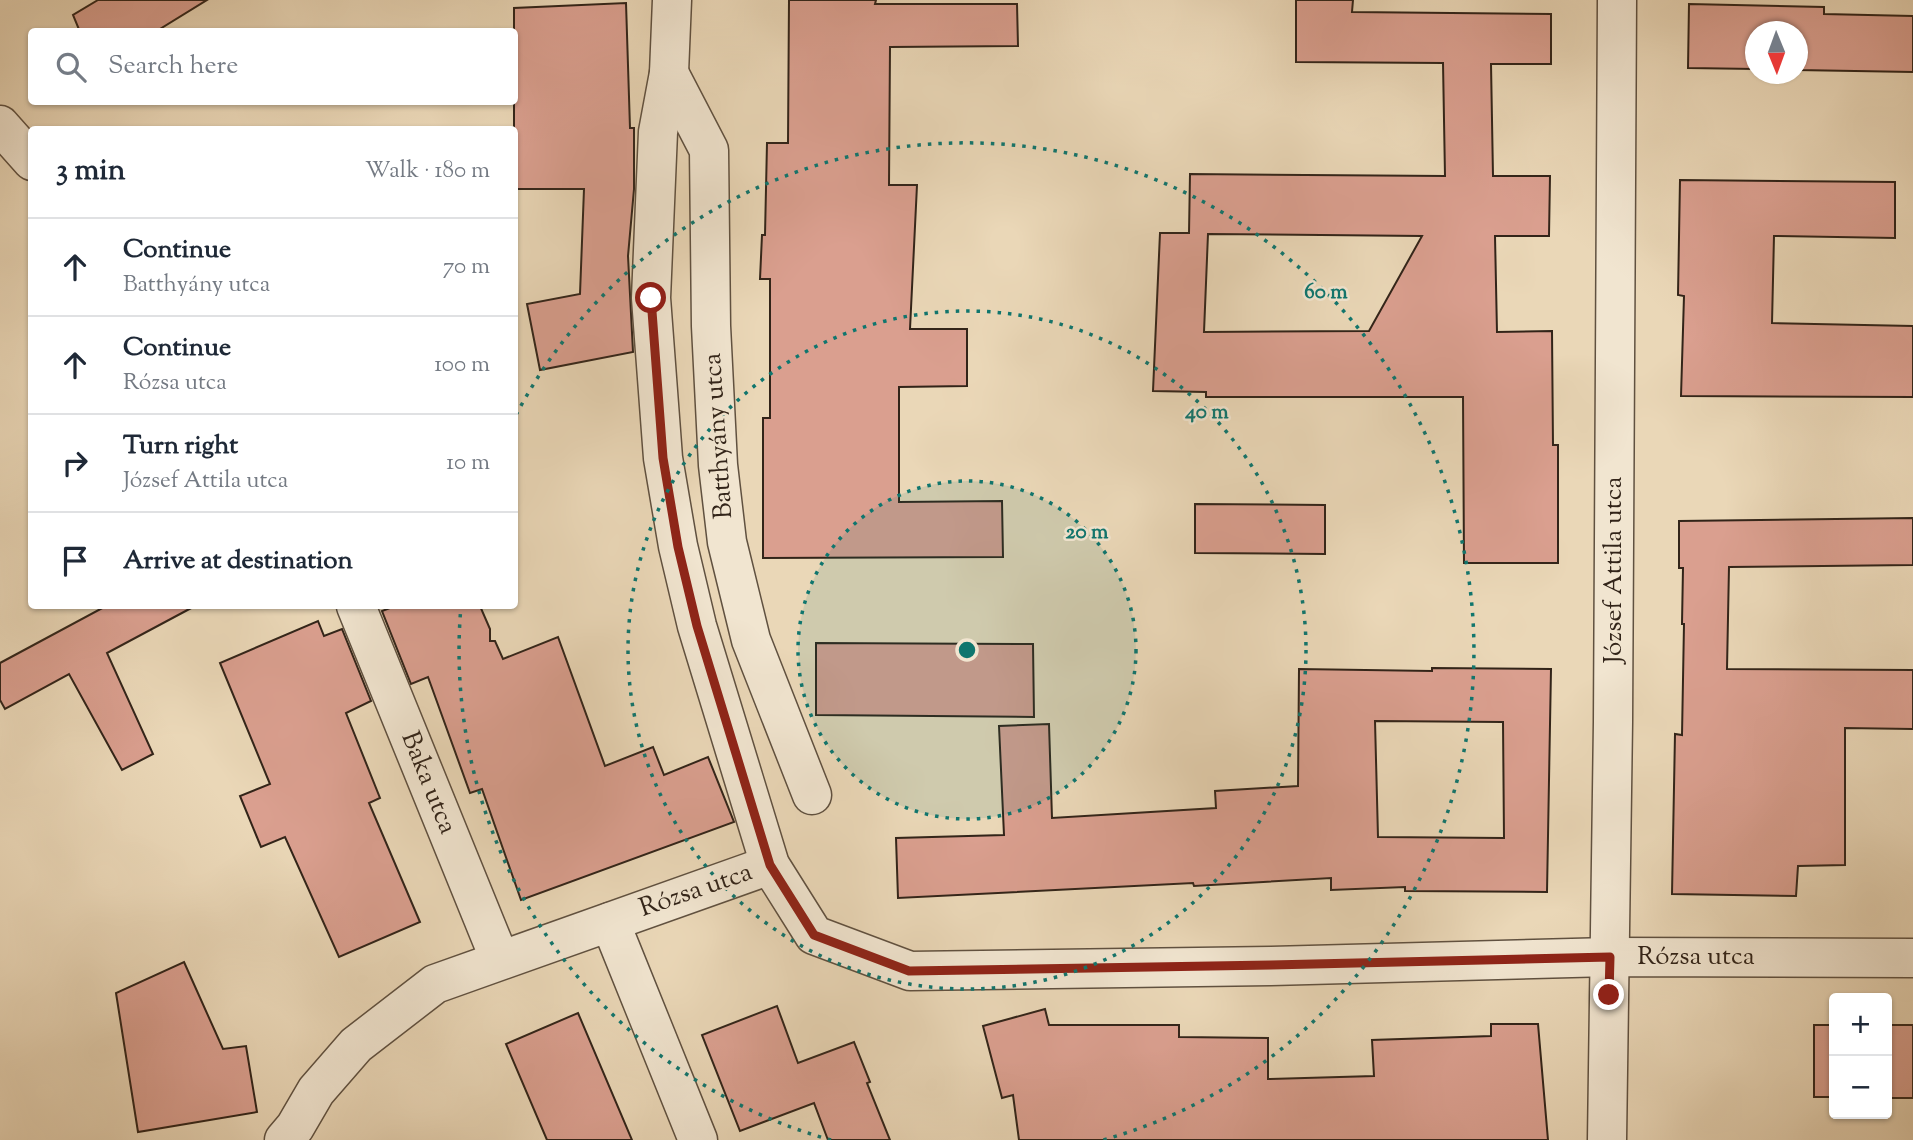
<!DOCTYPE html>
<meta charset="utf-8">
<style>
:root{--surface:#fff;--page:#f2f2f3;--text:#1f2937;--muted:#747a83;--line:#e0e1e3}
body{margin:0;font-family:"Sorts Mill Goudy",serif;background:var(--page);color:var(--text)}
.controls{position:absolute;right:21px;bottom:21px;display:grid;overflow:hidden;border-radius:7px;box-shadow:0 2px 5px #0004}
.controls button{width:63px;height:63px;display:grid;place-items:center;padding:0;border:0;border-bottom:2px solid var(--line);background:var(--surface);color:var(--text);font:35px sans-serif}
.compass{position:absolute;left:1745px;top:21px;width:63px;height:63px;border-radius:50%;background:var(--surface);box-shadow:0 2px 5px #0004;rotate:179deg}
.stop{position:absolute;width:21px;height:21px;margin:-16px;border:5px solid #8f2418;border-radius:50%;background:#fff}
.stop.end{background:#8f2418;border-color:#fff;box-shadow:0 2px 7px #0008}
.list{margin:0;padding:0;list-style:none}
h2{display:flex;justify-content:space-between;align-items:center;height:91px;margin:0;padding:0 28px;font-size:30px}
h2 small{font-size:23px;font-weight:400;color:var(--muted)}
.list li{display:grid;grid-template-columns:46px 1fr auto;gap:21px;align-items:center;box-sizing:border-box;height:98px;padding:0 28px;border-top:2px solid var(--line)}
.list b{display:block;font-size:26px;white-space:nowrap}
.list p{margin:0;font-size:23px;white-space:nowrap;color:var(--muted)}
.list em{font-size:23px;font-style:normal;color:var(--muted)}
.icon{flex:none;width:38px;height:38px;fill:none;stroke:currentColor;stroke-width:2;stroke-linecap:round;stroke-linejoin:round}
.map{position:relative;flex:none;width:1913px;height:1140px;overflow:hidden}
.search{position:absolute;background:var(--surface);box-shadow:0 2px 5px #0004;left:28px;top:28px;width:490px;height:77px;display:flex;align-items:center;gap:18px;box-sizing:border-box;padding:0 24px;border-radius:7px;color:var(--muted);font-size:26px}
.panel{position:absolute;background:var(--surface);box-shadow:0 2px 5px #0004;left:28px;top:126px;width:490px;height:483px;border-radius:7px}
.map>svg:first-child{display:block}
.building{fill:#da9f8f;stroke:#322419;stroke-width:2;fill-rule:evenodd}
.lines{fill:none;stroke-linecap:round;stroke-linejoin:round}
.minor-casing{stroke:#605140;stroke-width:41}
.minor{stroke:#f1e5d0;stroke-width:38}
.route{stroke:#8f2418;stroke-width:9}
.ring{fill:none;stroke:#0f766e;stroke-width:3.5;stroke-dasharray:3.5 7}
.labels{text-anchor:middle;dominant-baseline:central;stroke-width:5;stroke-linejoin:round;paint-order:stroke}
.street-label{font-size:26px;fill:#322419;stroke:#f1e5d0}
.centre{fill:#0f766e;stroke:#f1e5d0;stroke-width:3.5}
.ring-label{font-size:21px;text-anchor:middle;font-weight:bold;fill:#0f766e;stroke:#f1e5d0;stroke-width:5;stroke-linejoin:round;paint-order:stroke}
</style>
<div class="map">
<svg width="1913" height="1140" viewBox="0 0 1913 1140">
<rect width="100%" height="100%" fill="#ead7b7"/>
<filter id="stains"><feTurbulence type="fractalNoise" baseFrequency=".00286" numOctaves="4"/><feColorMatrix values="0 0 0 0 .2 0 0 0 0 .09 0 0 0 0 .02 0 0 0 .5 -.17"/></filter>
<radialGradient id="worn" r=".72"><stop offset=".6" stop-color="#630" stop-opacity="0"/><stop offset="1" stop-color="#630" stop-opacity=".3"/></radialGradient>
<g class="building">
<path d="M 98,0 L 207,0 L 155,32 L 80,32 L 73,15 Z"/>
<path d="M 789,0 L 876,0 L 875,4 L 1017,4 L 1018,46 L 890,47 L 889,185 L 917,185 L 910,329 L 967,329 L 967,386 L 899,387 L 899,502 L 1002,501 L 1003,557 L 763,558 L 763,418 L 770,418 L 770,279 L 760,279 L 762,235 L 765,235 L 767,143 L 788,143 Z"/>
<path d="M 1296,0 L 1353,0 L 1352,12 L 1551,14 L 1551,64 L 1491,64 L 1493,176 L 1550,176 L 1549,236 L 1495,236 L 1497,332 L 1552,331 L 1553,445 L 1558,445 L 1558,563 L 1464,563 L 1463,397 L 1206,397 L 1206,392 L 1153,391 L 1160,233 L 1189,233 L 1190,174 L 1445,176 L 1443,63 L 1296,62 ZM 1208,234 L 1422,236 L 1369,331 L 1204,332 Z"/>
<path d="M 626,3 L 630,128 L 634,128 L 634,189 L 628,256 L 633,352 L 540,370 L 527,304 L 580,294 L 584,189 L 514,189 L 514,8 Z"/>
<path d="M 1689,4 L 1824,7 L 1824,14 L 1913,16 L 1913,72 L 1797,70 L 1797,32 L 1755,32 L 1755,69 L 1688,68 Z"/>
<path d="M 1680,180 L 1895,182 L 1895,238 L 1774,236 L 1772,323 L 1913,326 L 1913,397 L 1681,396 L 1684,296 L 1678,295 Z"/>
<path d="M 1195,504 L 1325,505 L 1325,554 L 1195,553 Z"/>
<path d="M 1913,518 L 1913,565 L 1729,567 L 1727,669 L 1913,670 L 1913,729 L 1845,728 L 1845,865 L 1798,866 L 1796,896 L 1672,894 L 1675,734 L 1682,735 L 1684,624 L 1682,624 L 1683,568 L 1679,568 L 1679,521 Z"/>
<path d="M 106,606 L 195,606 L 107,653 L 153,754 L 122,770 L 69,674 L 5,709 L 0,700 L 0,663 Z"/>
<path d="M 395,606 L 480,606 L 490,629 L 490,641 L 495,641 L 503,659 L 558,637 L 605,766 L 653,747 L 664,775 L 708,757 L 734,822 L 521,900 L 482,789 L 470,793 L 428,677 L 411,684 L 382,611 Z"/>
<path d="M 318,621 L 324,636 L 342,629 L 371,701 L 346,713 L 380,798 L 369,803 L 420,922 L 339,957 L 285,837 L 261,847 L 240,796 L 270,784 L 220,663 Z"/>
<path d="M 816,643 L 1033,644 L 1034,717 L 816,715 Z"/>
<path d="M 1432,668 L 1551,669 L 1547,892 L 1405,891 L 1405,887 L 1331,890 L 1331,878 L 1194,886 L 1193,883 L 898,898 L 896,838 L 1004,835 L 999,726 L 1049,724 L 1052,818 L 1216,808 L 1215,791 L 1298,786 L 1299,669 L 1432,671 ZM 1375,721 L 1503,722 L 1504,838 L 1378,837 Z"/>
<path d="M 184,962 L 223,1049 L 246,1046 L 257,1112 L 138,1132 L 116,993 Z"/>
<path d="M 777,1006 L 798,1063 L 854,1042 L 870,1082 L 867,1083 L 890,1140 L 828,1140 L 814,1103 L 740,1131 L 702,1035 Z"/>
<path d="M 1045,1009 L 1049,1025 L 1179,1025 L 1179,1037 L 1268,1038 L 1268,1079 L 1374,1076 L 1372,1040 L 1491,1036 L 1491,1024 L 1538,1024 L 1548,1140 L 1019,1140 L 1013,1095 L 1002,1098 L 983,1026 Z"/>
<path d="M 578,1013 L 632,1140 L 547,1140 L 506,1044 Z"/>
<rect x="1814" y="1025" width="20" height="72"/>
<rect x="1887" y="1025" width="26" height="73"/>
</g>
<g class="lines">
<g class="minor-casing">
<g id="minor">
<path d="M 672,0 L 669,73 L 658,132 L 651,298 L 663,458 L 678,546 L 697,626 L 770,865 L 814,935 L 910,971 L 1271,966 L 1610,957 L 1913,958"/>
<path d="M 669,73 L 709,150 L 711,326 L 718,465 L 727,542 L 751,640 L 812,795"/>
<path d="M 0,125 L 32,161"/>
<path d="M 356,606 L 500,960"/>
<path d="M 610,922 L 698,1140"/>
<path d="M 284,1140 L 295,1127 L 316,1091 L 356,1045 L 435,984 L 770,865"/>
<path d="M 1607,1140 L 1613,722 L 1617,0"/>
</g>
</g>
<use href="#minor" class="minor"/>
</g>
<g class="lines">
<path class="route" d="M 651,298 L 663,458 L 678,547 L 697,626 L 770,865 L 814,935 L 909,971 L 1271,965 L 1610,957 L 1609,995"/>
</g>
<circle cx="967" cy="650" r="169" fill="#0f766e" fill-opacity=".12"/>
<g class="ring">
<circle cx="967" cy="650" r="169"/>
<circle cx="967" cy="650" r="339"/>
<path d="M831 1140A508 508 0 0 1 461 606M516 415A508 508 0 1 1 1103 1140"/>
</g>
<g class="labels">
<g class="street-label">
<text transform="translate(719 436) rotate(-94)">Batthyány utca</text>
<text transform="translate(1614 570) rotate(-90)">József Attila utca</text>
<text transform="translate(428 783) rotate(68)">Baka utca</text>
<text transform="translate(696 891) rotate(-19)">Rózsa utca</text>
<text x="1696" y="957">Rózsa utca</text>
</g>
</g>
<circle cx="967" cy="650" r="10" class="centre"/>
<g class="ring-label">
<text x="1326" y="298">60 m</text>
<text x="1207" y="418">40 m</text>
<text x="1087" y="538">20 m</text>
</g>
<rect width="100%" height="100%" filter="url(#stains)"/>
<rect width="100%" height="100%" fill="url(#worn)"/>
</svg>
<div class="controls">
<button>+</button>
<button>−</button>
</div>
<svg class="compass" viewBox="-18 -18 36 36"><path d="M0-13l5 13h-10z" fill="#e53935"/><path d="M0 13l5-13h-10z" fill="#747a83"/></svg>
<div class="stop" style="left:651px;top:298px"></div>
<div class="stop end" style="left:1609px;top:995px"></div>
<div class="search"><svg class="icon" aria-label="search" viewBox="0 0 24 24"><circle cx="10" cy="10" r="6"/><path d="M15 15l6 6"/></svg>Search here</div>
<section class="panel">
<h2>3 min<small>Walk · 180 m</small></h2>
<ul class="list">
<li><svg class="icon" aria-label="ahead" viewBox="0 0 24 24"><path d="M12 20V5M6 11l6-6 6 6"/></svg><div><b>Continue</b><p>Batthyány utca</p></div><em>70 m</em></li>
<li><svg class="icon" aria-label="ahead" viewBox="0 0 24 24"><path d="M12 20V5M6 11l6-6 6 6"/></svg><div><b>Continue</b><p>Rózsa utca</p></div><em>100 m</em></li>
<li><svg class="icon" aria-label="right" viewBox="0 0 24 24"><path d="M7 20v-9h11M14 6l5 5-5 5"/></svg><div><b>Turn right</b><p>József Attila utca</p></div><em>10 m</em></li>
<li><svg class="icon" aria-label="arrive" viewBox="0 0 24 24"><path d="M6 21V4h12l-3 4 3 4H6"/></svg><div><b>Arrive at destination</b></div></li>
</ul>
</section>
</div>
